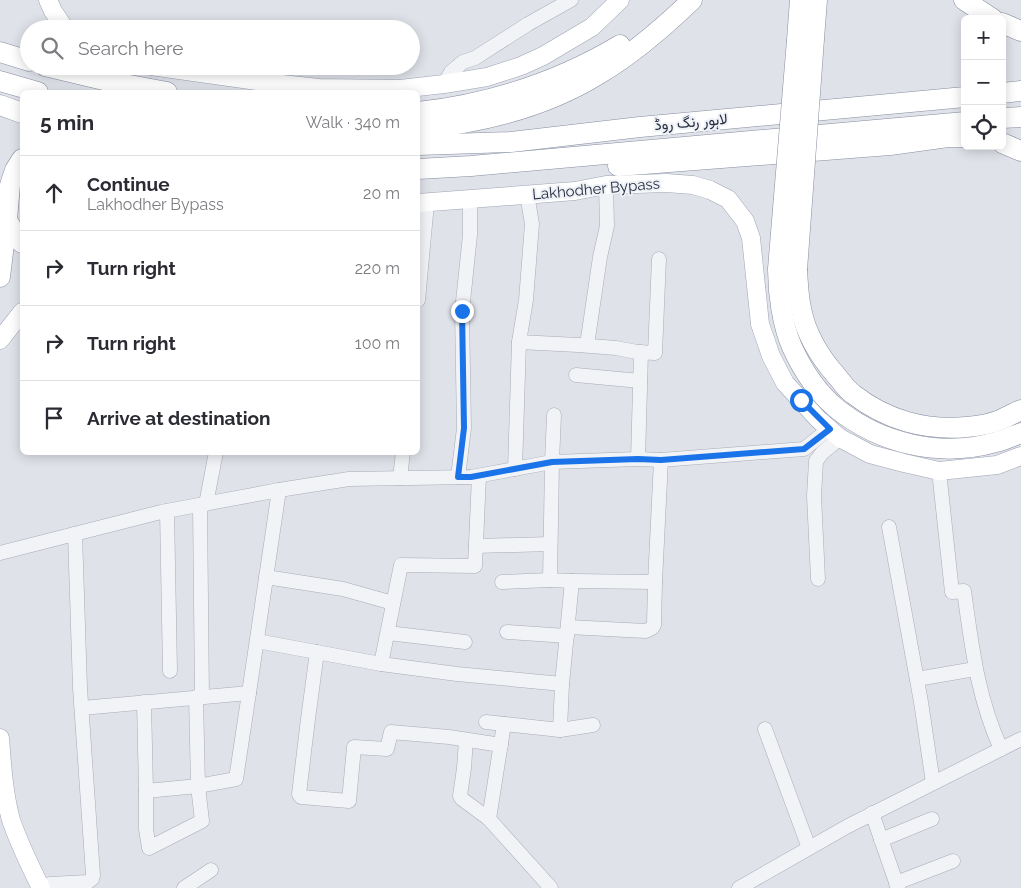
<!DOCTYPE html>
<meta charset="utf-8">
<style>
:root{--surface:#fff;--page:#f7f7f7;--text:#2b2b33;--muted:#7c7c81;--line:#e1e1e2}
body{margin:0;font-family:Raleway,Vazirmatn,sans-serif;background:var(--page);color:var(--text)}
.controls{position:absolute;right:15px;top:15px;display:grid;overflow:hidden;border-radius:8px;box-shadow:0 2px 12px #0003}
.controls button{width:45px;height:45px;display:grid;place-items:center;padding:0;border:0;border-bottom:1px solid var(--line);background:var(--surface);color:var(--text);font:25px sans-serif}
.stop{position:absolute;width:15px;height:15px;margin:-11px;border:4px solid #1a73e8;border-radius:50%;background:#fff}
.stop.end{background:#1a73e8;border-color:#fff;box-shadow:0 1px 5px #0008}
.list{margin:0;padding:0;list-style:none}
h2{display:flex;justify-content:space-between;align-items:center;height:65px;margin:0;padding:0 20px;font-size:21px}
h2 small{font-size:16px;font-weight:400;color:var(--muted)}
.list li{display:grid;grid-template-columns:32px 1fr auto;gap:15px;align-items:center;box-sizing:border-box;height:75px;padding:0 20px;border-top:1px solid var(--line)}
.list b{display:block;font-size:19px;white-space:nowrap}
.list p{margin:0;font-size:16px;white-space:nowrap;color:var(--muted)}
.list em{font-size:16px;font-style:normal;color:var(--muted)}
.icon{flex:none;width:28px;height:28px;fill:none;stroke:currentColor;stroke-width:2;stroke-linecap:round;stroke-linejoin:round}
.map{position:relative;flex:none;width:1021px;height:888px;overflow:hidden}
.search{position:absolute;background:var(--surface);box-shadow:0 2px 12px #0003;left:20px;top:20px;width:400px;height:55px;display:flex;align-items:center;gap:12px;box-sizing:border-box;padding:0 18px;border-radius:28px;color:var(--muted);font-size:19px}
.panel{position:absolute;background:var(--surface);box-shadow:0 2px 12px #0003;left:20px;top:90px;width:400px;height:365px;border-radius:8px}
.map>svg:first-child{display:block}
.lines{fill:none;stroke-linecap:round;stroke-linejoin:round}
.minor-casing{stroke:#a8acb7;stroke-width:15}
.major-casing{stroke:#9da4b5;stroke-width:19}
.highway-casing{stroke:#858da0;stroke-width:21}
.minor{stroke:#f2f3f7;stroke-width:14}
.major{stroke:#fff;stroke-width:18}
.highway{stroke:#fff;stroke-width:20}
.highway-bridge-casing{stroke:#858da0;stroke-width:21;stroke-linecap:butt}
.highway-bridge{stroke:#fff;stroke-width:20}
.route{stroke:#1a73e8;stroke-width:6}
.labels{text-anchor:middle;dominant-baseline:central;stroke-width:4;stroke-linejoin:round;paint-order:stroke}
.street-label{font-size:15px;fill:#272e41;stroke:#eef1f6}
</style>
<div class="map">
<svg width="1021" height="888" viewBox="0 0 1021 888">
<rect width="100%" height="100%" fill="#dfe2e9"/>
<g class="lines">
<g class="minor-casing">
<g id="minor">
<path d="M 444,84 L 451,72 L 463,62 L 475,58 L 528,24 L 571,0"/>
<path d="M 527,194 L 532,224 L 526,300 L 519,342 L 578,345 L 616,348 L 637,352 L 655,353 L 659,259"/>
<path d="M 418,300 L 427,203"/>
<path d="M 587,345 L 600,257 L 607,226 L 606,185"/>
<path d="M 576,375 L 640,381"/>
<path d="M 638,459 L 641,352"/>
<path d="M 515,469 L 519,342"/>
<path d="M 939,471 L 952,592 L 964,591 C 972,647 977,696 1001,749"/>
<path d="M 458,477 L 464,428 L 462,311 L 470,235 L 470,200"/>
<path d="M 400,478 L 403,452"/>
<path d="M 206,504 L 216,452"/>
<path d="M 200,505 L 202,697"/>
<path d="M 167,511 L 170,671"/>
<path d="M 889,527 L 921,702 L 933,783"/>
<path d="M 476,546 L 550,544"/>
<path d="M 0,553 L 161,512 L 279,490 L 349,479 L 471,477 L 552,462 L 638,459 L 661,460 L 804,449 L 829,429"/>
<path d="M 266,577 L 343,589 L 393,603"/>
<path d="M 818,579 L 814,496 L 816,461 L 822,453 L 840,438"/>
<path d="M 572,581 L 655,582"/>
<path d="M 502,582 L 550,580"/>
<path d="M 568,627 L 646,631 L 652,628 L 654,625 L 655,582 L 661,460"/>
<path d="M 507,632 L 567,636"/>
<path d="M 388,633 L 465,642"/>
<path d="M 257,641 L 381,664 L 401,565 L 475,566 L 479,476"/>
<path d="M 317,652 L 308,719 L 299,794 L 301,797 L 349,801 L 354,747 L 387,749 L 391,732 L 449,737 L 501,745"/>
<path d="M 381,664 L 457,674 L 562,684 L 572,581 L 550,580 L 552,462 L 554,415"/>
<path d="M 917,679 L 975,669"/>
<path d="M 562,684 L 560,730 L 593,725"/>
<path d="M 144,702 L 146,791 L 198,786 L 236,779 L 249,693"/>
<path d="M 82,708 L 249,693 L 279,490"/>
<path d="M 486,722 L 560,730"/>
<path d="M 504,724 L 489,819 L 551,888"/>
<path d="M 765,729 L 809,848"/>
<path d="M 466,740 L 464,768 L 460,796 L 462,799 L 489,819"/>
<path d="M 146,791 L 146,829 L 149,848 L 202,821 L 198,786 L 196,697"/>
<path d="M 872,813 L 898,888"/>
<path d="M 881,840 L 932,819"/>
<path d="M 896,883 L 953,861"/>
<path d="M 41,888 L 50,884 L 88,882 L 92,879 L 93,875 L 80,688 L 75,534"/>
<path d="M 184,888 L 211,870"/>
<path d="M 739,888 L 848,826 L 1021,739"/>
</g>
</g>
<g class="major-casing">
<g id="major">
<path d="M 48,0 L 53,11 L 65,29"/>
<path d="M 151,66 L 263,82 L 319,88 L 400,89 L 444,84 L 487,77 L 521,66 L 543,56 L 592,27 L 620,0"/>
<path d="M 418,203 L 575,191 L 606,185 L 666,183 L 693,185 L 710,190 L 728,199 L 745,221 L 751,238 L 760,324 L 771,356 L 785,383 L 818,419 L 840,438 L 870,454 L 904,463 L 939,471 L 997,465 L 1021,456"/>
<path d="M 0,340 L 22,312"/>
<path d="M 0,738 C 2,765 4,794 11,820 C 19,843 30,866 41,888"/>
</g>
</g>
<g class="highway-casing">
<g id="highway">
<path d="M 964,0 L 993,19"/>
<path d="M 1002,23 L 1021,31"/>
<path d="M 814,39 L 817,0"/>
<path d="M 797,40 L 800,0"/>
<path d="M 0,52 L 29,61"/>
<path d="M 45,66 L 108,81 L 167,92"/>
<path d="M 0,81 L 38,92"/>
<path d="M 1002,93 L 1021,91"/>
<path d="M 0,105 L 22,113"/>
<path d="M 418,112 C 489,104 558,82 620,45"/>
<path d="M 1002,118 L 1021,117"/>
<path d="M 418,129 C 481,123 544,108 599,74 C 633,54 664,27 692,0"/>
<path d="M 1002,143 L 1021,151"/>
<path d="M 418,145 L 511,142 L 640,127 L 965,97"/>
<path d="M 22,159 L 15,170 L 10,185 L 7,220 L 17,237 L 22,243"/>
<path d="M 618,166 L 890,145 L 948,137 L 965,137"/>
<path d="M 418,169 L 471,166 L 965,122"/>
<path d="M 778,269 C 778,293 782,324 792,347 C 802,369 817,392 836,408 C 880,444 941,458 996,442 C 1005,440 1013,436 1021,433"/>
<path d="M 797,270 C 798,282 798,295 801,308 C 805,332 819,356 835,374 C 841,381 846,389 853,394 C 886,420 926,431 967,427 C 978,426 990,424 1000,420 C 1007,417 1014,413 1021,410"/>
<path d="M 0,277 L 7,220"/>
</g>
</g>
<use href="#minor" class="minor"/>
<use href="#major" class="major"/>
<use href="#highway" class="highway"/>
<g class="highway-bridge-casing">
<g id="highway-bridge">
<path d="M 778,269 L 797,40"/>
<path d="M 797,270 L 814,39"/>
</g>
</g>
<use href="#highway-bridge" class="highway-bridge"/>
</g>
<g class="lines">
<path class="route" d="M 462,311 L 464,428 L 458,477 L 471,477 L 552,462 L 638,459 L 661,460 L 804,449 L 830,429 L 801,400"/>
</g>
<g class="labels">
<g class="street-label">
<text transform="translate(691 122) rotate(-5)">لاہور رنگ روڈ</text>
<text transform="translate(596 189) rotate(-5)">Lakhodher Bypass</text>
</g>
</g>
</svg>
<div class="controls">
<button>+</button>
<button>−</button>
<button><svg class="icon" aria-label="locate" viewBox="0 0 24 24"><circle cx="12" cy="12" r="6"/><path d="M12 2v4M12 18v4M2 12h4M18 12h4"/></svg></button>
</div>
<div class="stop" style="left:801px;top:400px"></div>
<div class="stop end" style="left:462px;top:311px"></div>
<div class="search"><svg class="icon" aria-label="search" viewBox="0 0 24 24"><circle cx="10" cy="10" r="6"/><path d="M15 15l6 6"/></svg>Search here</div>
<section class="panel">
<h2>5 min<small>Walk · 340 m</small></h2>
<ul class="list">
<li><svg class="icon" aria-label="ahead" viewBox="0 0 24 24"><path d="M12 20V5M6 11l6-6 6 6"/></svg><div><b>Continue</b><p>Lakhodher Bypass</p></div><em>20 m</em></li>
<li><svg class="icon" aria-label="right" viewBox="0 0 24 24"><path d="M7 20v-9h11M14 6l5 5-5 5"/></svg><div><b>Turn right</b></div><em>220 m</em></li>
<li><svg class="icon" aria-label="right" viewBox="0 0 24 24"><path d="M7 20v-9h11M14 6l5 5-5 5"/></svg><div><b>Turn right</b></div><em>100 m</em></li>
<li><svg class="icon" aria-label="arrive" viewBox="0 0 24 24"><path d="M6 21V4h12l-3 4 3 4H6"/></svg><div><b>Arrive at destination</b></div></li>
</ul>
</section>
</div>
